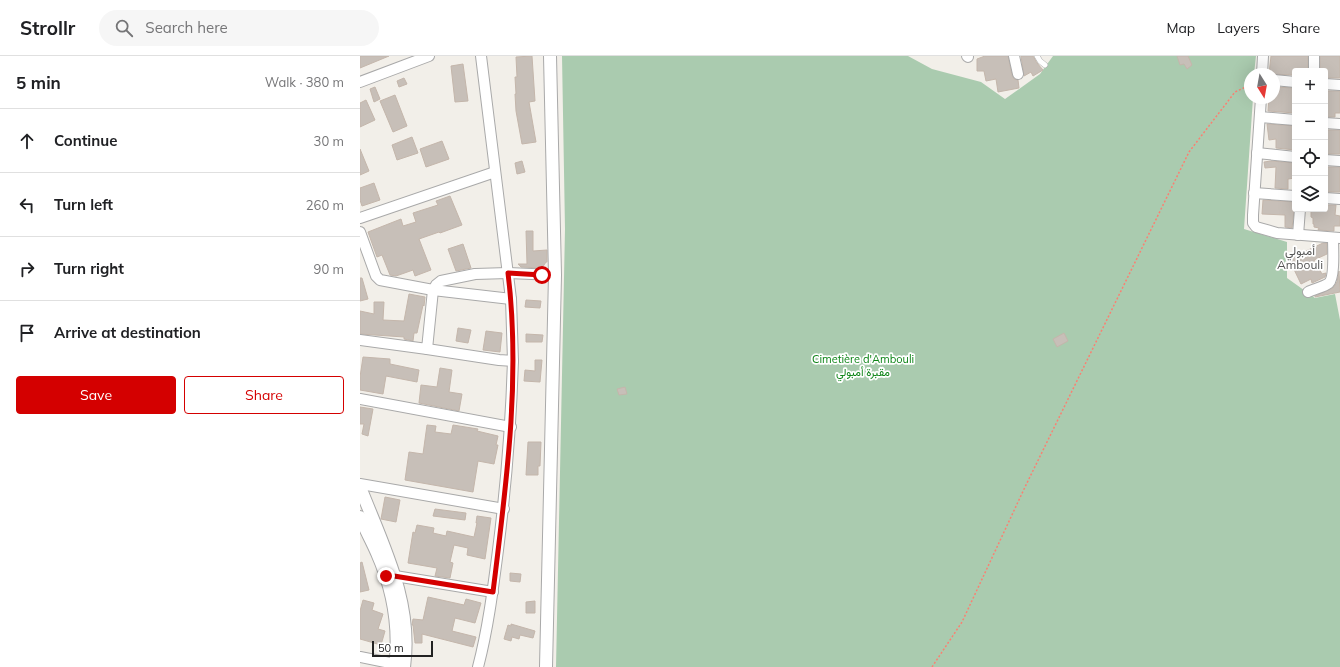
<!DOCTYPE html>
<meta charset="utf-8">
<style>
:root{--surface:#fff;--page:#f6f6f6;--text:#202124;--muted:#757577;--line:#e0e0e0;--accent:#d40000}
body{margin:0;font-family:Mulish,Vazirmatn,sans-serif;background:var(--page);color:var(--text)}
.controls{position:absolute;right:12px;top:12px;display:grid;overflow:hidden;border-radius:4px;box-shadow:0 4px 16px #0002}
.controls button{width:36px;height:36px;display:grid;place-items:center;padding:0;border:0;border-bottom:1px solid var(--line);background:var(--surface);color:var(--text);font:20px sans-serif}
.compass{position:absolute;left:884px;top:12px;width:36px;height:36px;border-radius:50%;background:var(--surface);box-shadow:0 4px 16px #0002;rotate:169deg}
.scale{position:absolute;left:12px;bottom:10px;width:61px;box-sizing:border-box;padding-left:4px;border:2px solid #222;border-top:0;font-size:11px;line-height:14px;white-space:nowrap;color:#222;-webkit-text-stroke:3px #fff;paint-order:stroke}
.stop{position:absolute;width:12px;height:12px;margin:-9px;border:3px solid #d40000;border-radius:50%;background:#fff}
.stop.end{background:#d40000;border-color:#fff;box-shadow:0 1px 4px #0008}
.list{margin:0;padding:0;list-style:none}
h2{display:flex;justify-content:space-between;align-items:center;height:52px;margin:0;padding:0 16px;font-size:17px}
h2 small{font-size:13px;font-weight:400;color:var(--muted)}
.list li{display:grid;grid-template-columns:26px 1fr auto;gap:12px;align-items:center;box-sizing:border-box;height:64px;padding:0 16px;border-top:1px solid var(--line)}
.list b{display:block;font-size:15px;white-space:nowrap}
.list em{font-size:13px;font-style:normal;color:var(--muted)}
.actions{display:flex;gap:8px;padding:12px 16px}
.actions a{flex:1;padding:9px 0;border:1px solid var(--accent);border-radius:4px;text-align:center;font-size:14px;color:var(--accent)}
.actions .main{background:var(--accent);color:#fff}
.icon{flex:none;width:22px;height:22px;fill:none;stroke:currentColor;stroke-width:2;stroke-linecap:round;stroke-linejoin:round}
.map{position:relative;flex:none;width:980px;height:611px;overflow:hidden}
header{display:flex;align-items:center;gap:24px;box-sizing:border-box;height:56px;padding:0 20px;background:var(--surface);border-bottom:1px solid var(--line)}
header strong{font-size:19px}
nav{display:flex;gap:22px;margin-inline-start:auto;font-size:14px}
.search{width:280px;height:36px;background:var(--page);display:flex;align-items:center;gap:10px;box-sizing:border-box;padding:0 14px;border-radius:22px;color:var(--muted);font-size:15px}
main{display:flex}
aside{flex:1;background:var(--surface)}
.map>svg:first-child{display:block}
.cemetery{fill:#aacbaf}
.building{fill:#c7bfb8;stroke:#c4b6ab}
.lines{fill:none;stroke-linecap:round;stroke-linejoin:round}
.service-casing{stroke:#a9a9a9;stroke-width:6}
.minor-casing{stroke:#a9a9a9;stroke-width:12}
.tertiary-casing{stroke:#a9a9a9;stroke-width:14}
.path{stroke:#fa8072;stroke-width:1.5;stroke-dasharray:2 2;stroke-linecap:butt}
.service{stroke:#fff;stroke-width:5}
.minor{stroke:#fff;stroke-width:10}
.tertiary{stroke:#fff;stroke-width:12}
.route{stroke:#d40000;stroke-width:5}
.labels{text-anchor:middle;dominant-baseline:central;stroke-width:3.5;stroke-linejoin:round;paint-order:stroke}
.park-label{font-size:11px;fill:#0c8416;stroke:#fff}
.neighbourhood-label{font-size:12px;fill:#555;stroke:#fff}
</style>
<header>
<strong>Strollr</strong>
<div class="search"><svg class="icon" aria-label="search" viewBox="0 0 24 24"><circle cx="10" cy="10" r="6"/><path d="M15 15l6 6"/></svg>Search here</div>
<nav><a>Map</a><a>Layers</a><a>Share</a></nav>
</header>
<main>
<aside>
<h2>5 min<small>Walk · 380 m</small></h2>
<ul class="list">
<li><svg class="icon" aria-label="ahead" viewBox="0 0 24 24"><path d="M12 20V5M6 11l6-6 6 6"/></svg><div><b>Continue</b></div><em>30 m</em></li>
<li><svg class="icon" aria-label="left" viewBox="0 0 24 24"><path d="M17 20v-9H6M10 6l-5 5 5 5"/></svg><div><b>Turn left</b></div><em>260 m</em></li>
<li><svg class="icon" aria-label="right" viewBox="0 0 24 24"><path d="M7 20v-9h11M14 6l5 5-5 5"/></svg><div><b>Turn right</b></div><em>90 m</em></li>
<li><svg class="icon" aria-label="arrive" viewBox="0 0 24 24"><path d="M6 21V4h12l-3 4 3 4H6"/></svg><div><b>Arrive at destination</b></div></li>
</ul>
<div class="actions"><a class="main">Save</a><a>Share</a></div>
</aside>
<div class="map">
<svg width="980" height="611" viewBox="0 0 980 611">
<rect width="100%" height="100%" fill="#f2efe9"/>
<path class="cemetery" d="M 202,0 L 548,0 L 572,13 L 621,26 L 645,43 L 680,18 L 693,0 L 896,0 L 894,18 L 890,18 L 890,42 L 893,42 L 884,173 L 927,186 L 927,222 L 955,242 L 975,238 L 980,264 L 980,611 L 196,611 L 205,173 Z"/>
<g class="building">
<path d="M 0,0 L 29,0 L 0,12 Z"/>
<path d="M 172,0 L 175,45 L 169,46 L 176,86 L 162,88 L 156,55 L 155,38 L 156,38 L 155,21 L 157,21 L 156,1 Z"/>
<path d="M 625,0 L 648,0 L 652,19 L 654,23 L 658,24 L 659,32 L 638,36 L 636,23 L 626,25 L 624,15 L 617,15 L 617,3 Z"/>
<path d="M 661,0 L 673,0 L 677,7 L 683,14 L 673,20 L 671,16 L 664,20 Z"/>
<path d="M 817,0 L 828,0 L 832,9 L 827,13 L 824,8 L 820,9 Z"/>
<path d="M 911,0 L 948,0 L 948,15 L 935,15 L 935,19 L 909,18 Z"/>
<path d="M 960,0 L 980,0 L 980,22 L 965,22 L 965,15 L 960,15 Z"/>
<path d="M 103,8 L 108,45 L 95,46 L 91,10 Z"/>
<path d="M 44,22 L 47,28 L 39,31 L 37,25 Z"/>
<path d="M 15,31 L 20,43 L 14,46 L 10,33 Z"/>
<path d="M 914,31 L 935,32 L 935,57 L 908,55 L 909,42 L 914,42 Z"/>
<path d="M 965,35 L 980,35 L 980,57 L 975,57 L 975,61 L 965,61 Z"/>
<path d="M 35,39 L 47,70 L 33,76 L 20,45 Z"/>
<path d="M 6,44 L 15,64 L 0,71 L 0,47 Z"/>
<path d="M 907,68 L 935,70 L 934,85 L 935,85 L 935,94 L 916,92 L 916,83 L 909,84 Z"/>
<path d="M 965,74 L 980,74 L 980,98 L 966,98 L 967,88 L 965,88 Z"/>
<path d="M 52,81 L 58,97 L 37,104 L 32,89 Z"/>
<path d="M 82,85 L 89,103 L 66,111 L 60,93 Z"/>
<path d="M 0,93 L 9,115 L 0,119 Z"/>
<path d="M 162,105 L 165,116 L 157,118 L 155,107 Z"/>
<path d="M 911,105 L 935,107 L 935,122 L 928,123 L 928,133 L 915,132 L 916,111 L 905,112 L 904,106 Z"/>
<rect x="965" y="111" width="15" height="25"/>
<path d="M 14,127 L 20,144 L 2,150 L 0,144 L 0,132 Z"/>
<path d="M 90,140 L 102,169 L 80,177 L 79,176 L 59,183 L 71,214 L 55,220 L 53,214 L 36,220 L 30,219 L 22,199 L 17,201 L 8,176 L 41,163 L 43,170 L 56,166 L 53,157 L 78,149 L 76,145 Z"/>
<path d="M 903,144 L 935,146 L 932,172 L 925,171 L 925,159 L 902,158 Z"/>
<path d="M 965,149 L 976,149 L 975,159 L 980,160 L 980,170 L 974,170 L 974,175 L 958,174 L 959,172 L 954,171 L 954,168 L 953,168 L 953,162 L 951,161 L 951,153 L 965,153 Z"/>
<path d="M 166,175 L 173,175 L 173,195 L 187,194 L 187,206 L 186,206 L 182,212 L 161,211 L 158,208 L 167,208 Z"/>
<path d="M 963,187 L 967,187 L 967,198 L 954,204 L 962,218 L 966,217 L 965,221 L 952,227 L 951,223 L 941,228 L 929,203 Z"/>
<path d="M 103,188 L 111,212 L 96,215 L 88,193 Z"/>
<path d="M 979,215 L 980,236 L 955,241 L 955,240 L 973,232 L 977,226 Z"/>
<path d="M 0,222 L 2,222 L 8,243 L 0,245 Z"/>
<path d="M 49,238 L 65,241 L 64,250 L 63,249 L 57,277 L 54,277 L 53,285 L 44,283 L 44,281 L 0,278 L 0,255 L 14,258 L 14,246 L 24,246 L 23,264 L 44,265 Z"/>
<path d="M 166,244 L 181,245 L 180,252 L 165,251 Z"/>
<path d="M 98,272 L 111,274 L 108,287 L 96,285 Z"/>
<path d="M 126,275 L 142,277 L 140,296 L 123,294 Z"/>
<path d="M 704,277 L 708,285 L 697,291 L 693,283 Z"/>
<path d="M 166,278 L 183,279 L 182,286 L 166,286 Z"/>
<path d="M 3,301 L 30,303 L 30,308 L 59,314 L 57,326 L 26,320 L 23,338 L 0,334 L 0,321 Z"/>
<path d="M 175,304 L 182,304 L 180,326 L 164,325 L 165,314 L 175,315 Z"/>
<path d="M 80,312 L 92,314 L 89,336 L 102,338 L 99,355 L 59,347 L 61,329 L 77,331 Z"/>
<path d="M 265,331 L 267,338 L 259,339 L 257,333 Z"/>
<path d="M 0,351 L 13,353 L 8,380 L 2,378 L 4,368 L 0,368 Z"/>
<path d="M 67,369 L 76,370 L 75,376 L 91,378 L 93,369 L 118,373 L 117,375 L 138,380 L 136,389 L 138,389 L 134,408 L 118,405 L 113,436 L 45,424 L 49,396 L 63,398 Z"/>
<path d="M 168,386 L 181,386 L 180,410 L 178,410 L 178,419 L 166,419 Z"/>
<path d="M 25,441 L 40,444 L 36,466 L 21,463 Z"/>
<path d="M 75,453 L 106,457 L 105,464 L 73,460 Z"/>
<path d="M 117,460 L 131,462 L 125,503 L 107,499 L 108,492 L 94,489 L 90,506 L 93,507 L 90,522 L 75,520 L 77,512 L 48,507 L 53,476 L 55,477 L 57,469 L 74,472 L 73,477 L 86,480 L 87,475 L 114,481 L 117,467 L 116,467 Z"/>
<path d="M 2,506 L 9,534 L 0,536 L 0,507 Z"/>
<path d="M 150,517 L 161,518 L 160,526 L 150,525 Z"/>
<path d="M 68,541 L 104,549 L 106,543 L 121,547 L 115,567 L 95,562 L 92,575 L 116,581 L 113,591 L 62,578 L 62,587 L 55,587 L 53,569 L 52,569 L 53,563 L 63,564 Z"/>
<path d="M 3,544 L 14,547 L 12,554 L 23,558 L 18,573 L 25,575 L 21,589 L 0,583 L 0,555 Z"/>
<path d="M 175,545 L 175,557 L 166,557 L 166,546 Z"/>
<path d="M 151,568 L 175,575 L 173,582 L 160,579 L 159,583 L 152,581 L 151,585 L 144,583 L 148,569 L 151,570 Z"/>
</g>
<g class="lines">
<g class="service-casing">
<path id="service" d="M 677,0 L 680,5 L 685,9"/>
</g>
<g class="minor-casing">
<g id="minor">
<path d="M 607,0 L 608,1"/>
<path d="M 654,0 L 658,18"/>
<path d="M 954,15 L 954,0"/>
<path d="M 902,18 L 903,0"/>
<path d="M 914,24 L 935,26"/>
<path d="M 0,26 L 69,0"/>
<path d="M 965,28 L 980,29"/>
<path d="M 901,42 L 893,159 L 893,167 L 896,171 L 917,177 L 980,182"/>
<path d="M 900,61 L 935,64"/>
<path d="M 965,67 L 980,68"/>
<path d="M 897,97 L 935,101"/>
<path d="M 965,104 L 980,105"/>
<path d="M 894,137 L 935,140"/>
<path d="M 965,142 L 980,143"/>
<path d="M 0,162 L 135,116"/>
<path d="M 0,176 L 16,220 L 20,224 L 73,234 L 151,243"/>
<path d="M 938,179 L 940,153"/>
<path d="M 948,236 C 954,233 964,231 969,227 C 975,221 973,191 973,182"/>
<path d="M 0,284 L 67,293 L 73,234 L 76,229 L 81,225 L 115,218 L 148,217 L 195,219"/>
<path d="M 67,293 L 139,304 L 153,305 L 151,243 L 121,0"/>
<path d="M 0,343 L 151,371"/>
<path d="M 0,428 L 144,453"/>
<path d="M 28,520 L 35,520 L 133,536"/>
<path d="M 0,601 L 35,608"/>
<path d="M 118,611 C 128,573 133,533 138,494 C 146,431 151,368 153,305"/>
</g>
</g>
<g class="tertiary-casing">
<g id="tertiary">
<path d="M 0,431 C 23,490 53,546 44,611"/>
<path d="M 0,461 C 5,473 12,485 17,497 C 33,533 40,572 35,611"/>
<path d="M 186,611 L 195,219 L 190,0"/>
</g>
</g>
<path class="path" d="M 572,611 L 602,566 L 665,431 L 829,96 L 875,36 L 890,29"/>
<use href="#service" class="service"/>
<use href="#minor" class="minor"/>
<use href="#tertiary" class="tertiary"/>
</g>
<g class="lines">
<path class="route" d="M 26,520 L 34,520 L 133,536 C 146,430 161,323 148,217 L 182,219"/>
</g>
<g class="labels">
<g class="park-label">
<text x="503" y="303">Cimetière d'Ambouli<tspan x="503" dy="13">مقبرة أمبولي</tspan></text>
</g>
<g class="neighbourhood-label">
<text x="940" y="194">أمبولي<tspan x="940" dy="14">Ambouli</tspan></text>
</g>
</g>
</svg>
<div class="controls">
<button>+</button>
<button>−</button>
<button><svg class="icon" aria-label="locate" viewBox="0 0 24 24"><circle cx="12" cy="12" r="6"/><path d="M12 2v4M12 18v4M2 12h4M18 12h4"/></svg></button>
<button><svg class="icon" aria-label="layers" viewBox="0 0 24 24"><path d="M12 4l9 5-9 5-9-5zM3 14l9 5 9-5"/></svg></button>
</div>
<svg class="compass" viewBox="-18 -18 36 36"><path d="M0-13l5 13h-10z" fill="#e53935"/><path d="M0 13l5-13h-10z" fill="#757577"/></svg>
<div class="scale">50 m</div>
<div class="stop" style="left:182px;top:219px"></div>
<div class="stop end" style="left:26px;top:520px"></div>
</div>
</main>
